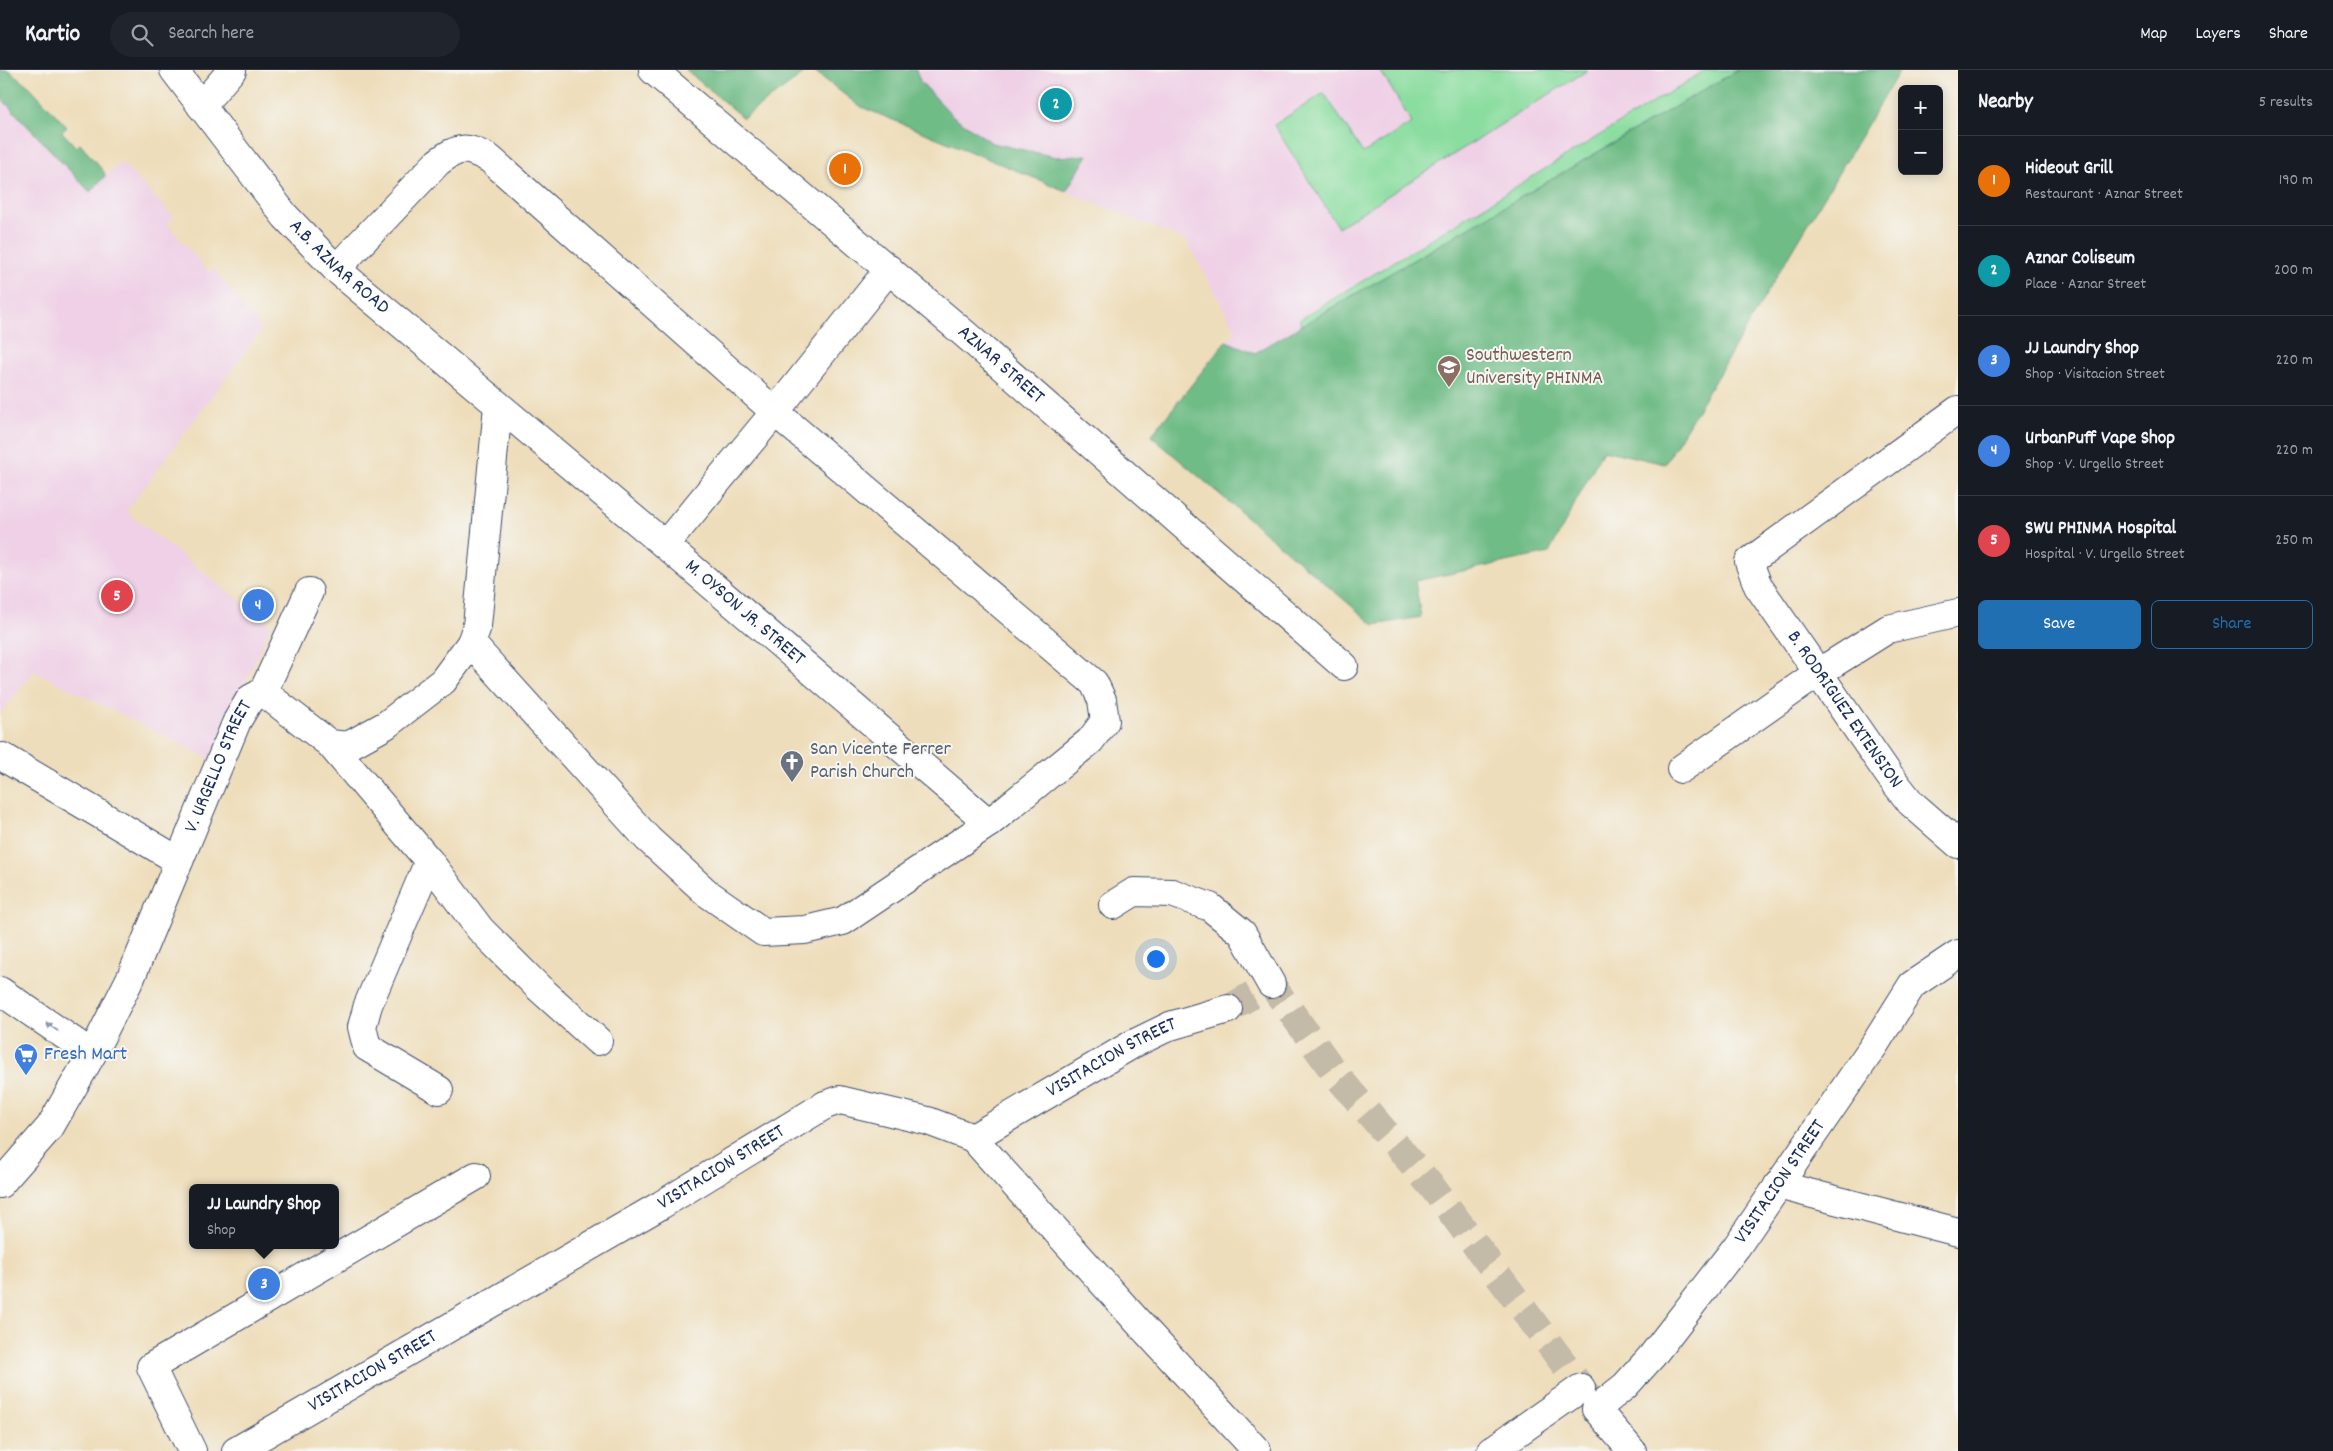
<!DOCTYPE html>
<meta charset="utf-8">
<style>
:root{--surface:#171b24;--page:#20242c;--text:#f1f3f6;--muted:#9ea1a6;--line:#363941;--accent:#1f6fb2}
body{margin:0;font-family:Dekko,sans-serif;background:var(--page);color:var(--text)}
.controls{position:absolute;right:15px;top:15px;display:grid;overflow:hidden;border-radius:8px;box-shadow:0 2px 12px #0003}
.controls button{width:45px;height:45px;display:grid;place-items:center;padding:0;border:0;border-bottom:1px solid var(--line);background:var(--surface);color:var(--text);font:25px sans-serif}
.you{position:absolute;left:1155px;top:888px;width:18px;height:18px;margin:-12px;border:4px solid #fff;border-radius:50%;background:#1a73e8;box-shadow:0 0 0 8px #1a73e833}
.badge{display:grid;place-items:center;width:32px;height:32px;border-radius:50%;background:var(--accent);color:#fff;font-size:16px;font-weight:700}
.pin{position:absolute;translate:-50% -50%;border:2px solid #fff;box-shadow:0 1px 5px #0006}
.popup{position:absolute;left:189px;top:1114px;width:150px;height:65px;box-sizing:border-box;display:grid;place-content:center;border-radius:8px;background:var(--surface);filter:drop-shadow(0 1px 4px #0005);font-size:16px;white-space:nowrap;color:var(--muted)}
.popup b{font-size:19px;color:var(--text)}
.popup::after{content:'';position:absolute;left:50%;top:100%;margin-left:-10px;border:10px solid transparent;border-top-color:var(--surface)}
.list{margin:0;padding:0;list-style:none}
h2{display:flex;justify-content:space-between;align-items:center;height:65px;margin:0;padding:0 20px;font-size:21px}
h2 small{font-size:16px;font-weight:400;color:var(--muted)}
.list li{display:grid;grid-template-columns:32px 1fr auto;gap:15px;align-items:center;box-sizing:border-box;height:90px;padding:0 20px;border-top:1px solid var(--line)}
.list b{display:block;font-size:19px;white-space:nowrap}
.list p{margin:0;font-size:16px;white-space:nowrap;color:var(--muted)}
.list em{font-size:16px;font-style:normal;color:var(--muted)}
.actions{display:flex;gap:10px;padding:15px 20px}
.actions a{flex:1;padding:11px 0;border:1px solid var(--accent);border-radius:8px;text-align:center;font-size:18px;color:var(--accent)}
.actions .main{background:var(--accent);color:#fff}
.icon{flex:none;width:28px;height:28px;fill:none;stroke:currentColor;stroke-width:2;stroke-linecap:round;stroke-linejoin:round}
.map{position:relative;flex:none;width:1958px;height:1381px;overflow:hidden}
header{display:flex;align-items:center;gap:30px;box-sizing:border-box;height:70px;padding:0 25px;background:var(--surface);border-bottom:1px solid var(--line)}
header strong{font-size:24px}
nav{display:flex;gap:28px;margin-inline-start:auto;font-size:18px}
.search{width:350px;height:45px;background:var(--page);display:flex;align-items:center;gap:12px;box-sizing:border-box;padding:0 18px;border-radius:28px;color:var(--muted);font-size:19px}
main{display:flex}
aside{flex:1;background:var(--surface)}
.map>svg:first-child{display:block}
.built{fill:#efd0e6}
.green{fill:#8add9f;stroke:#52867e}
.forest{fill:#6fbc86;stroke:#457672}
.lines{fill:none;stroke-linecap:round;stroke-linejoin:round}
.street-tunnel{stroke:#c4baa8;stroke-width:28;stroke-dasharray:28 14;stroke-linecap:butt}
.street-casing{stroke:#3b496c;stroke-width:30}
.secondary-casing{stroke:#3b496c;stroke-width:30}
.street{stroke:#fff;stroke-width:28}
.secondary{stroke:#fff;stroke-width:28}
.oneway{fill:#8d97ae}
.labels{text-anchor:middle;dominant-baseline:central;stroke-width:4;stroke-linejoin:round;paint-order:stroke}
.street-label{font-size:20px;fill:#1b2f5e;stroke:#f6f6f2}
.education-label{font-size:20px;fill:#785e54;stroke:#f6f6f2;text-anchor:start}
.worship-label{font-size:20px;fill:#5b616d;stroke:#f6f6f2;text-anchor:start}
.shop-label{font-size:20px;fill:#366cbe;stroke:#f6f6f2;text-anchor:start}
</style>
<header>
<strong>Kartio</strong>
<div class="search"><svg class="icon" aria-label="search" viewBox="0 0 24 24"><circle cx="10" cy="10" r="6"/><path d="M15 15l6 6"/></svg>Search here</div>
<nav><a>Map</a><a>Layers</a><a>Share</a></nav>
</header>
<main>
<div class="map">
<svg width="1958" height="1381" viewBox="0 0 1958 1381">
<rect width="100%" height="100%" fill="#f6f6f2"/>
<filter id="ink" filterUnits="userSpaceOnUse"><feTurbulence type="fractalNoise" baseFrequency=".02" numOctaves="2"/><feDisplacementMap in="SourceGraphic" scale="10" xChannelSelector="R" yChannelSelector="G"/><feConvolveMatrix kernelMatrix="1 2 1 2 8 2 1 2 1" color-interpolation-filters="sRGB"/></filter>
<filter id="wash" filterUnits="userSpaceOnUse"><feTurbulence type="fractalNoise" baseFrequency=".0096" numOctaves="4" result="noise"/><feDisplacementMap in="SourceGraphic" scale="20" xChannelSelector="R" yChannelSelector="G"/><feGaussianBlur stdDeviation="1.12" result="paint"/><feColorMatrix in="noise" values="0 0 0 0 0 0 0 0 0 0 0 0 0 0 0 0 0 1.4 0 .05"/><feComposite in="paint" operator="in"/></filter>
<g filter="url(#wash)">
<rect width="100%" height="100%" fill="#eeddba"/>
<g class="built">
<path d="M 813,0 L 1900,0 L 1665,394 L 1604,380 L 1549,483 L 1415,511 L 1421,547 L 1374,555 L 1151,366 L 1226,271 L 1236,261 L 1187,171 L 859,36 Z"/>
<path d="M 0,5 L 105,106 L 121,92 L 174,147 L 167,154 L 209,203 L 214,199 L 262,259 L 126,442 L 271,555 L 211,689 L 34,601 L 0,644 Z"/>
</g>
<g class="green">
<path d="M 1380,0 L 1588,0 L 1338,157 L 1274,55 L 1324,23 L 1363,83 L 1412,53 Z"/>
<path d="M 1706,0 L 1738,0 L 1302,255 L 1299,250 Z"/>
</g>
<g class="forest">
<path d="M 0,0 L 8,0 L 30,17 L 67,57 L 62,62 L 76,77 L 80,74 L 104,102 L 105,106 L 90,122 L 0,27 Z"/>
<path d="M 686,0 L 809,0 L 743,48 Z"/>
<path d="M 813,0 L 916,0 L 920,11 L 953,46 L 992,73 L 1056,87 L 1088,85 L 1066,121 L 859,36 Z"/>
<path d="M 1738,0 L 1900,0 L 1665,394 L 1603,380 L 1549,483 L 1415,511 L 1421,547 L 1374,555 L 1151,366 L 1226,271 L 1255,283 Z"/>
</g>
</g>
<g filter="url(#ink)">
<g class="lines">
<path class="street-tunnel" d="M 1228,939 L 1271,914 L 1337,1006 L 1433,1118 L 1596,1337"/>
<g class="street-casing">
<g id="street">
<path id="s1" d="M 174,0 L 285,146 L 336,199 L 665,475 L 989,753"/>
<path id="s2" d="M 653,0 L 966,265 L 1344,596"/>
<path d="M 201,36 L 232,0"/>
<path d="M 336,199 L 438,92 C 460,76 466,76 490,89 L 775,342 L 1094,613 L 1102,630 L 1105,651 L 1090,671 L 989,753 L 843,851 L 805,860 L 763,862 L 707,823 L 648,769 L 471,573"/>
<path id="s3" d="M 1958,340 L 1749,492 L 1758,516 L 1889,705 L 1911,733 L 1958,774"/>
<path d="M 665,475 L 775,342 L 889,199"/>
<path d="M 263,622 L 330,674 L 348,676 L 386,655 L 443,611 L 471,573 L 477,556 L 498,336"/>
<path d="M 263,622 L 309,522"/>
<path d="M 330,674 L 429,791 L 480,859 L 538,917 L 598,971"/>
<path d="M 3,687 L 179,791"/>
<path d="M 1681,699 L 1818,603 L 1888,559 L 1958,543"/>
<path d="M 429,791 L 368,935 L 362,957 L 367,977 L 439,1020"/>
<path d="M 1113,835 L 1134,822 L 1172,823 L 1210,837 L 1242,863 L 1271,914"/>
<path id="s4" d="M 92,984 L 131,907 L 237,651 L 250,629 L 263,622"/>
<path id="s5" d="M 973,1068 L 1133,974 L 1170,956 L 1228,939"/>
<path d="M 1778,1115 L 1958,1162"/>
<path d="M 192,1381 L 151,1297 L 476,1106"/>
<path id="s6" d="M 236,1381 L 661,1135 L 825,1035 L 840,1030 L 928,1051 L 973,1068 L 1137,1251 L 1257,1381"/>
<path d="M 1491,1381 L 1581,1318"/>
<path id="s7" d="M 1632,1381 L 1596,1339 L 1625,1316 L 1652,1286 L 1737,1176 L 1875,974 L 1912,915 L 1958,884"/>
</g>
</g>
<g class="secondary-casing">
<path id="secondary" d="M 0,921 L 92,984 L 50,1057 L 0,1114"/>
</g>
<use href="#street" class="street"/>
<use href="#secondary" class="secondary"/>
</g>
<defs><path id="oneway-solid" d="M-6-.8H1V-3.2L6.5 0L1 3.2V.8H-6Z" transform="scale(1.25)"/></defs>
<use class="oneway" href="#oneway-solid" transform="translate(52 957) rotate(-145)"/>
</g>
<defs>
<g id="university-pin" transform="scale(1.25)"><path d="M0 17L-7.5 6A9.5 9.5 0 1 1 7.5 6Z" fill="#8d6e63" stroke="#f6f6f2"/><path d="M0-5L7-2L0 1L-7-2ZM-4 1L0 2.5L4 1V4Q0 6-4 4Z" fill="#fff"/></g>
<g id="church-pin" transform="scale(1.25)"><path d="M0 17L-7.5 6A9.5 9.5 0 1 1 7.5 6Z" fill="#6b7280" stroke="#f6f6f2"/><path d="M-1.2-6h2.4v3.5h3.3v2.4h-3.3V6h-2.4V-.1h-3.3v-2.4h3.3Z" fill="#fff"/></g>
<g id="supermarket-pin" transform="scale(1.25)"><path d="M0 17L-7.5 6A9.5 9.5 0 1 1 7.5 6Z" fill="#3f7fe0" stroke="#f6f6f2"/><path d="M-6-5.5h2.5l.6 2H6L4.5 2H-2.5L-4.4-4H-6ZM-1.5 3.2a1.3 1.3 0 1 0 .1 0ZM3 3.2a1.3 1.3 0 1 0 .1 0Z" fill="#fff"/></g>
</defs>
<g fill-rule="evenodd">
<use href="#university-pin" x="1449" y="297"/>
<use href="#church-pin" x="792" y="692"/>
<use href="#supermarket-pin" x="26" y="985"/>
</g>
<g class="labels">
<g class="street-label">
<text stroke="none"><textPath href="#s1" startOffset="258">A.B. AZNAR ROAD</textPath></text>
<text stroke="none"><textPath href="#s2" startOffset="456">AZNAR STREET</textPath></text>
<text stroke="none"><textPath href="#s1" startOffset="791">M. OYSON JR. STREET</textPath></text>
<text stroke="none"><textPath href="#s3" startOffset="435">B. RODRIGUEZ EXTENSION</textPath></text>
<text stroke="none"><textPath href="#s4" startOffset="314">V. URGELLO STREET</textPath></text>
<text stroke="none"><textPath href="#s5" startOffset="160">VISITACION STREET</textPath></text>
<text stroke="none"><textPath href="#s6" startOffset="562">VISITACION STREET</textPath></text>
<text stroke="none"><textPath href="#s7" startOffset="349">VISITACION STREET</textPath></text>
<text stroke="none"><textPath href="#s6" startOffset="158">VISITACION STREET</textPath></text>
</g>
<g class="education-label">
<text x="1466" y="286">Southwestern<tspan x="1466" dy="23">University PHINMA</tspan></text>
</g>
<g class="worship-label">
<text x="810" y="680">San Vicente Ferrer<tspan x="810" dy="23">Parish Church</tspan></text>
</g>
<g class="shop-label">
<text x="44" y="985">Fresh Mart</text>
</g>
</g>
</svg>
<div class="controls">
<button>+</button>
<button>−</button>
</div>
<div class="you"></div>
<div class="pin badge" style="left:845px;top:99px;background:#e8710a">1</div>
<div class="pin badge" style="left:1056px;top:34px;background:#0f9aa8">2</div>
<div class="pin badge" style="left:264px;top:1214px;background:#3f7fe0">3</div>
<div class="popup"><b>JJ Laundry Shop</b>Shop</div>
<div class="pin badge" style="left:258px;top:535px;background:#3f7fe0">4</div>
<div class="pin badge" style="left:117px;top:526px;background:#e0444e">5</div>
</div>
<aside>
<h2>Nearby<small>5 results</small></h2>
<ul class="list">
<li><span class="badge" style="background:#e8710a">1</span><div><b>Hideout Grill</b><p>Restaurant · Aznar Street</p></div><em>190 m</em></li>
<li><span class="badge" style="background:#0f9aa8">2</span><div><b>Aznar Coliseum</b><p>Place · Aznar Street</p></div><em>200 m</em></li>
<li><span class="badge" style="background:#3f7fe0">3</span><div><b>JJ Laundry Shop</b><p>Shop · Visitacion Street</p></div><em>220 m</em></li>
<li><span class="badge" style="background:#3f7fe0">4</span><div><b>UrbanPuff Vape Shop</b><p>Shop · V. Urgello Street</p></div><em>220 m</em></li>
<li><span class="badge" style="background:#e0444e">5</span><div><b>SWU PHINMA Hospital</b><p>Hospital · V. Urgello Street</p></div><em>250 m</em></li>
</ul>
<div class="actions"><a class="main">Save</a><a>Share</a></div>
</aside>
</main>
